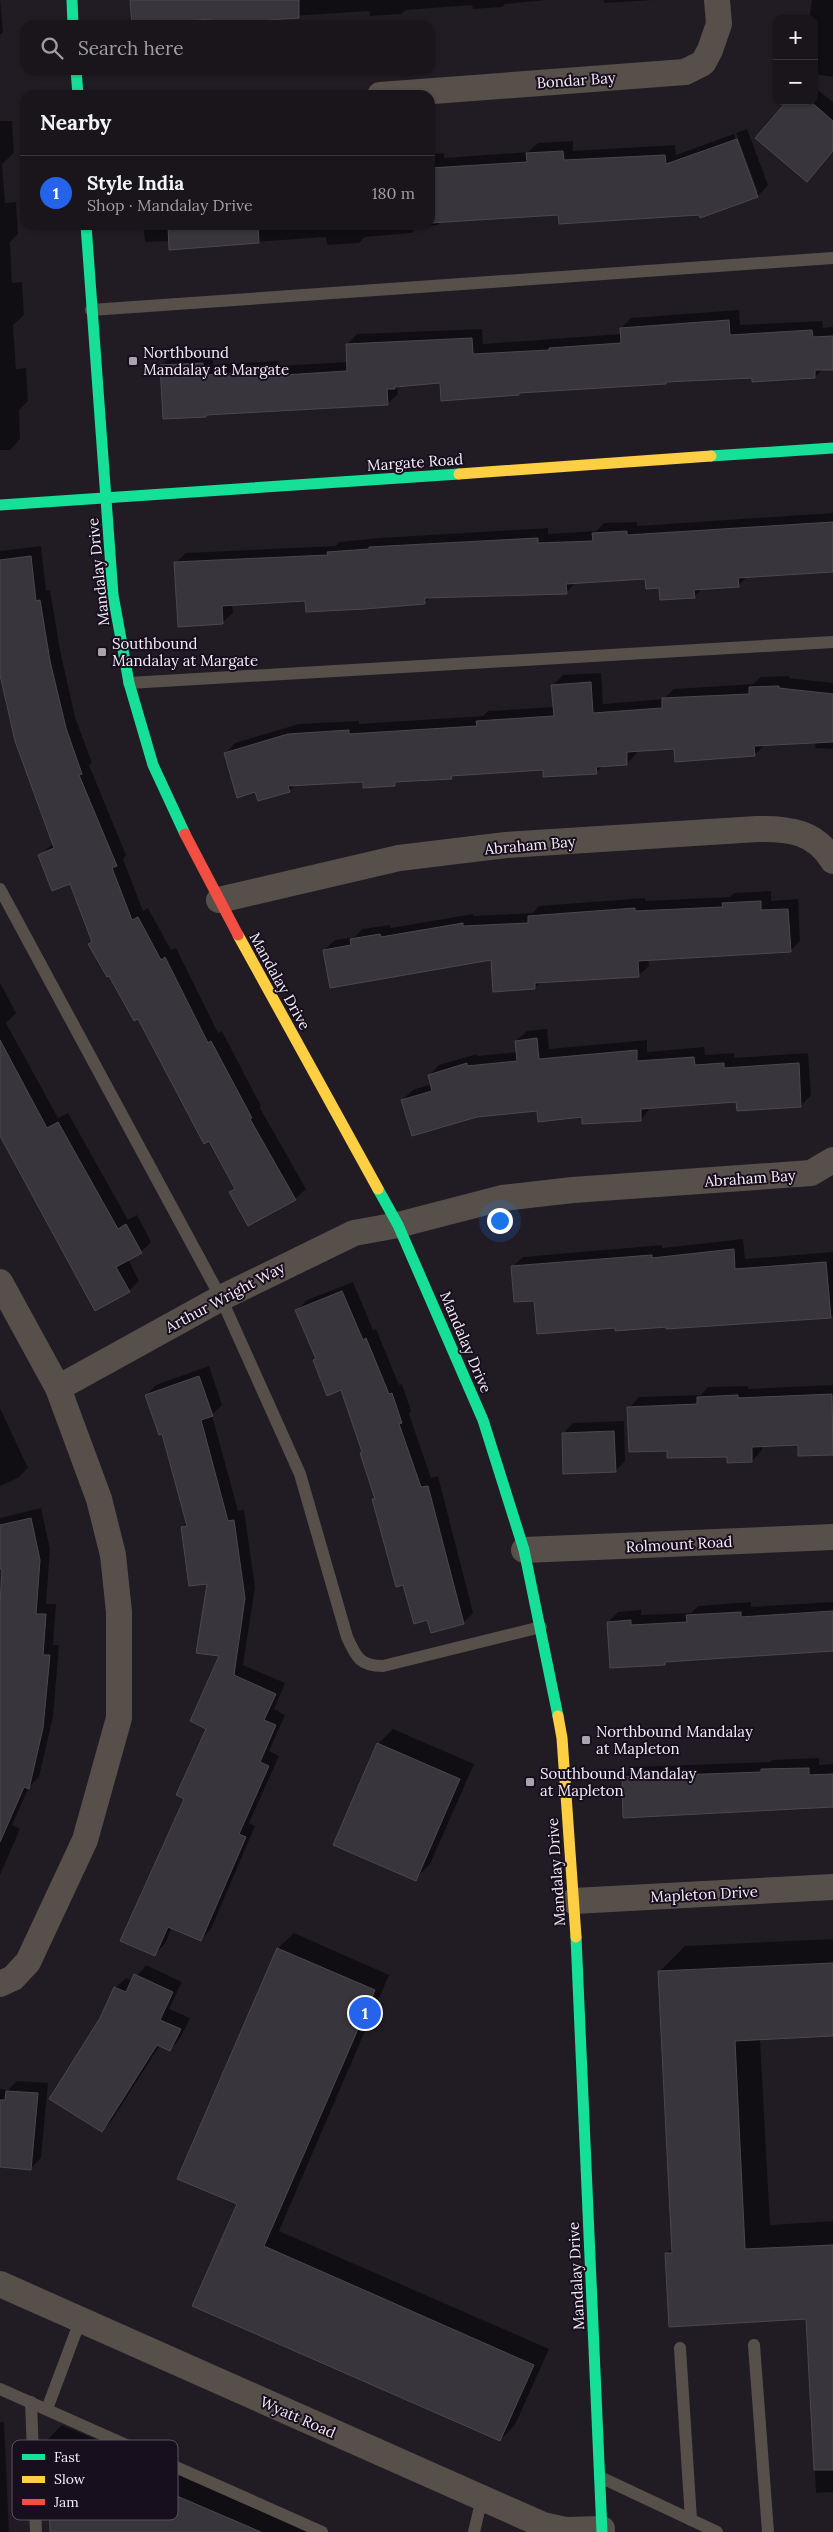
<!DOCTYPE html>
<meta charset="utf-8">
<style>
:root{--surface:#19151b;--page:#221e24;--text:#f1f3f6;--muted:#9f9fa3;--line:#37343a;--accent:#2563eb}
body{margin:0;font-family:Lora,serif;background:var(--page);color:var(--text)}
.controls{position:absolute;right:15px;top:15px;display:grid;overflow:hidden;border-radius:10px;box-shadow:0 1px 4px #0004}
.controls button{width:45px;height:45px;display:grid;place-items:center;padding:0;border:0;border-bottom:1px solid var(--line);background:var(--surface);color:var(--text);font:25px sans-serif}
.you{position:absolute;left:499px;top:1220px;width:18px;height:18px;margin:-12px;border:4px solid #fff;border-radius:50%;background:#1a73e8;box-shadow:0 0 0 8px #1a73e833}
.badge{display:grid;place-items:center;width:32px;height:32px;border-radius:50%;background:var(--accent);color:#fff;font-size:16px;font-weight:700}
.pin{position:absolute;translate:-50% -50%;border:2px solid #fff;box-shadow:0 1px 5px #0006}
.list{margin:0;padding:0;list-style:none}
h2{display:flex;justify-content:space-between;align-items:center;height:65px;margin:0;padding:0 20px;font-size:21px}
h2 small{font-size:16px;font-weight:400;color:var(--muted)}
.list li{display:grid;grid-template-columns:32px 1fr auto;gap:15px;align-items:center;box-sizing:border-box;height:75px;padding:0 20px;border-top:1px solid var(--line)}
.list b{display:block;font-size:19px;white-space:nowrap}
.list p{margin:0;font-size:16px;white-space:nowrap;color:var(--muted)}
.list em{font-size:16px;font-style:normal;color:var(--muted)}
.icon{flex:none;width:28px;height:28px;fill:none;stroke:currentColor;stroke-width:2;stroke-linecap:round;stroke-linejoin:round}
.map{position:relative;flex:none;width:833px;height:2532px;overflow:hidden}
.search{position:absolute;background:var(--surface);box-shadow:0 1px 4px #0004;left:20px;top:20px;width:415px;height:55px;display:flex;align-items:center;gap:12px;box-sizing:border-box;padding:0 18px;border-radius:15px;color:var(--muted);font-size:19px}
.panel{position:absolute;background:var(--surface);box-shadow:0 1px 4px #0004;left:20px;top:90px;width:415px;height:140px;border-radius:15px}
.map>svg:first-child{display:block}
.shadow{fill:#0007}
.building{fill:#39353c;stroke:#4b474e}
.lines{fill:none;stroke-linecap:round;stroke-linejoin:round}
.lane{stroke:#57504a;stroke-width:12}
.street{stroke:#57504a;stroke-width:26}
.fast{stroke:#16e098;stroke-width:11}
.slow{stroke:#ffcf43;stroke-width:11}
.jam{stroke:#f24e42;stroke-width:11}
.poi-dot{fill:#aba4ae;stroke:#180f1e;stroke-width:2}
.labels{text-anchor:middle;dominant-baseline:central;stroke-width:4;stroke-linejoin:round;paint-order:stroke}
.street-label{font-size:15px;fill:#f5eef9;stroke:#180f1e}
.poi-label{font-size:15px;fill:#f5eef9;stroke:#180f1e;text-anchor:start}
.key{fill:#180f1e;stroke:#5a5260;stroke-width:1}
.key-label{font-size:14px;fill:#f5eef9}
</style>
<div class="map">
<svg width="833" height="2532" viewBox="0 0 833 2532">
<rect width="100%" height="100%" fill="#211c24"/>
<g class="shadow">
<path d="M 0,0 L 3,32 L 0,35 Z"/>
<path d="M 131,0 L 546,0 L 505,4 L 502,7 L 473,9 L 472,5 L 406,10 L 401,14 L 370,16 L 369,11 L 277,17 L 270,25 L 238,25 L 238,21 L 211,18 L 168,21 L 164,25 L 133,25 Z"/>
<path d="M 604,0 L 654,0 L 604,3 Z"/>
<path d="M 812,0 L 833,0 L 833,77 L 814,74 L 814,19 L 809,19 Z"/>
<path d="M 814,87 L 833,102 L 833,151 L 817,170 L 789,101 L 814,101 Z"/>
<path d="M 0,121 L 12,121 L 14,153 L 2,164 L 5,203 L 16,202 L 18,234 L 10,242 L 12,283 L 22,282 L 24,315 L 13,325 L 16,369 L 26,368 L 28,401 L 19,410 L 20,439 L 10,450 L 0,450 Z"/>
<path d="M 747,129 L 768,185 L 758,196 L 700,213 L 560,214 L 442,221 L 438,225 L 418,227 L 411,233 L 365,237 L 359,243 L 327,245 L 326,237 L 171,248 L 170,241 L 145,242 L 143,225 L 430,225 L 430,154 L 444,153 L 444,158 L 528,152 L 538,143 L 573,141 L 573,151 L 675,145 L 676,155 L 734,134 L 755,192 L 758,192 L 736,133 Z"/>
<path d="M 739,310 L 740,325 L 822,321 L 823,328 L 833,327 L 833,368 L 823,369 L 815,377 L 753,376 L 668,381 L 666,383 L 521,391 L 519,394 L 442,382 L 397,387 L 398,394 L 387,404 L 208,413 L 161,366 L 172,355 L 213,353 L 213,365 L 278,361 L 278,366 L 348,362 L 347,344 L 357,334 L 482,329 L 483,344 L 621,334 L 621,328 L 631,318 Z"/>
<path d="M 833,513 L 833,571 L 748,576 L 738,586 L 703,588 L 694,597 L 661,587 L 646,578 L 576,582 L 566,593 L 430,597 L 425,603 L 306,600 L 232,604 L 233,613 L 222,623 L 175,563 L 186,553 L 336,546 L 339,542 L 380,538 L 548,528 L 548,534 L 596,531 L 604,523 L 637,522 L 637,526 Z"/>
<path d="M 41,546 L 46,591 L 50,590 L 60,650 L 75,717 L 92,763 L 89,765 L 126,855 L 123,859 L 143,911 L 148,908 L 171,950 L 176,948 L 218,1033 L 222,1031 L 261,1106 L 260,1108 L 306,1189 L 295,1199 L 231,1192 L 236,1187 L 93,942 L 70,882 L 40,855 L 54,843 L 0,670 L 0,551 Z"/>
<path d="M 601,673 L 603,704 L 663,699 L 674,689 L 753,684 L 761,677 L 789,676 L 789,678 L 833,683 L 833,749 L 815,748 L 816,742 L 765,745 L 754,755 L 675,748 L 637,750 L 637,753 L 627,764 L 604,765 L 596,773 L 544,769 L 454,775 L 451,777 L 399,781 L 395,785 L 364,780 L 296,784 L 289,791 L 256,790 L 225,754 L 235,743 L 299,724 L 359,721 L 359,724 L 483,716 L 488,711 L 554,707 L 553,685 L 563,675 Z"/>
<path d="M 771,891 L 771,901 L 798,899 L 800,941 L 790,951 L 648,959 L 649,966 L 638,976 L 542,981 L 535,988 L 493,958 L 324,950 L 335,940 L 355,937 L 362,929 L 390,925 L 391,928 L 473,914 L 473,916 L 533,913 L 539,906 L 645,898 L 645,901 L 730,897 L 734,893 Z"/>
<path d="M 0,983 L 16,1013 L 6,1023 L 58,1118 L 68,1113 L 128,1220 L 137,1215 L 151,1242 L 141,1252 L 128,1259 L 139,1281 L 129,1291 L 0,1134 Z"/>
<path d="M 547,1029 L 549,1049 L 647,1040 L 647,1052 L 704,1047 L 705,1055 L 734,1053 L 734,1058 L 808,1053 L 811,1095 L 801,1106 L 737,1101 L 651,1107 L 641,1120 L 402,1100 L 413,1090 L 432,1084 L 429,1075 L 439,1065 L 477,1054 L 477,1056 L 517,1052 L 516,1041 L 527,1031 Z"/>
<path d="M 743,1239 L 745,1259 L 833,1252 L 833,1316 L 667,1328 L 667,1325 L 616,1327 L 536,1299 L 512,1267 L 523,1257 L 662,1245 L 662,1248 Z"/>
<path d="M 353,1282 L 373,1330 L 376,1329 L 399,1385 L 402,1384 L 411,1411 L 409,1414 L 431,1478 L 438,1476 L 473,1613 L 463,1623 L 428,1619 L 404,1584 L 373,1500 L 376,1497 L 342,1389 L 314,1361 L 317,1358 L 297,1310 L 307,1300 Z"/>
<path d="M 209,1366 L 222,1405 L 212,1415 L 238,1511 L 244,1510 L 255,1587 L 243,1665 L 285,1683 L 274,1709 L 285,1715 L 269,1751 L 279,1756 L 249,1823 L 255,1826 L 211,1929 L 201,1940 L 172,1927 L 165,1944 L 154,1955 L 185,1798 L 207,1728 L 221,1655 L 208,1582 L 182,1528 L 187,1522 L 163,1432 L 146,1395 L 156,1385 Z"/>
<path d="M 833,1385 L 833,1453 L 799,1455 L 799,1443 L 762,1445 L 762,1450 L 752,1461 L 728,1455 L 668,1449 L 629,1408 L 639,1397 L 701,1395 L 708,1387 L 748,1386 L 748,1389 Z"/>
<path d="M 0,1408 L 28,1468 L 18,1478 L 0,1486 Z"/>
<path d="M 624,1421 L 625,1461 L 615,1471 L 563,1434 L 573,1423 Z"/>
<path d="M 41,1508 L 50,1549 L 46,1604 L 56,1604 L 53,1645 L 59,1645 L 53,1717 L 39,1777 L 29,1787 L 12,1825 L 20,1829 L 0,1875 L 0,1623 L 4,1567 L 0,1568 L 0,1518 Z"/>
<path d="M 751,1602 L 751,1607 L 833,1602 L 833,1650 L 668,1660 L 665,1663 L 608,1622 L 618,1612 L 641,1610 L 641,1615 L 691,1613 L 698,1606 Z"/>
<path d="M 393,1729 L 474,1764 L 430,1864 L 415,1879 L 378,1744 Z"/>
<path d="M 819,1758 L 819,1765 L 833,1764 L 833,1806 L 623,1777 L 633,1767 L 770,1762 L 772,1760 Z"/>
<path d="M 294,1933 L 389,1975 L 279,2231 L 549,2349 L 515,2425 L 500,2440 L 193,2306 L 238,2204 L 179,2178 L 278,1948 Z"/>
<path d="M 833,1939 L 833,2035 L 760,2039 L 770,2225 L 833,2221 L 833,2492 L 816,2493 L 807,2318 L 666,2254 L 673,2247 L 660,1971 L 685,1946 Z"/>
<path d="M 146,1965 L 182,1982 L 169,2009 L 190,2018 L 180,2039 L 170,2050 L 160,2045 L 112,2120 L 102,2131 L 115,1988 L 126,1978 L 133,1981 Z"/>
<path d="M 17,2081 L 48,2083 L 41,2158 L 31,2168 L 0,2166 L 0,2089 L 8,2090 Z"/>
<path d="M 0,2422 L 4,2422 L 9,2532 L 0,2532 Z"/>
<path d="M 62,2425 L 310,2532 L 51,2532 L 47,2440 Z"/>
</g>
<g class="building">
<path d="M 130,0 L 299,0 L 299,18 L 268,20 L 269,25 L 237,25 L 237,23 L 210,24 L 210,19 L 160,23 L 160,25 L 132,25 Z"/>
<path d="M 787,101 L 810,101 L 833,121 L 833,151 L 807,182 L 755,138 Z"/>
<path d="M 737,139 L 758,197 L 700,218 L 699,215 L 559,224 L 558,215 L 430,223 L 430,168 L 527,162 L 526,153 L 563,151 L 564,160 L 665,155 L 666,164 Z"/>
<path d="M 168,225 L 258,225 L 259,243 L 169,250 Z"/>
<path d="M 729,320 L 730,335 L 812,330 L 813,337 L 833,336 L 833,370 L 815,370 L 815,378 L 752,382 L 752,378 L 666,382 L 666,384 L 519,393 L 519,395 L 441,401 L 440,383 L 395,387 L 395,389 L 387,389 L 388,405 L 206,415 L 206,417 L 163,419 L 160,365 L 203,363 L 204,375 L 268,371 L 268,376 L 347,371 L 346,344 L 472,338 L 473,354 L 549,350 L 549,348 L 621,343 L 620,328 Z"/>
<path d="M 833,522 L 833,572 L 738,578 L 739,587 L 694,590 L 695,598 L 660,600 L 659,588 L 646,589 L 645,579 L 566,584 L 567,594 L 425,598 L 425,604 L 365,609 L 306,612 L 305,601 L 222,606 L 223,624 L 178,627 L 174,562 L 328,555 L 327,552 L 369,549 L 369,547 L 538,538 L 538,543 L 593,541 L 592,533 L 627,531 L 627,535 Z"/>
<path d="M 31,556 L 36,601 L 40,600 L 50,661 L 66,728 L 82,774 L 79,775 L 117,866 L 112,868 L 132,920 L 138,917 L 161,960 L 165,957 L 208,1043 L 211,1041 L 252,1118 L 250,1119 L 296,1200 L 248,1226 L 229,1192 L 235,1189 L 209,1141 L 204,1144 L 138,1019 L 134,1021 L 109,976 L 107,977 L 88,944 L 92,942 L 70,884 L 52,891 L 38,855 L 54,848 L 15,741 L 0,675 L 0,560 Z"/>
<path d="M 591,682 L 593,713 L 662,708 L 662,698 L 749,694 L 749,687 L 779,686 L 779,688 L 833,694 L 833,742 L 754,746 L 755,756 L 675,762 L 674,749 L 627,752 L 627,765 L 596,767 L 597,774 L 543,777 L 543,770 L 451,776 L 452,779 L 395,782 L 395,786 L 363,788 L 363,782 L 288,786 L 290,792 L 258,801 L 255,792 L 237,798 L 224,753 L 288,734 L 349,730 L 349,734 L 477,726 L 476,721 L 554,716 L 551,685 Z"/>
<path d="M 761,901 L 761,910 L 788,909 L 791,952 L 638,961 L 639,977 L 535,983 L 535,989 L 493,992 L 491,960 L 330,988 L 323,950 L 351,945 L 350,939 L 380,934 L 381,937 L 463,923 L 463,926 L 528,923 L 528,916 L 635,908 L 635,911 L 723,907 L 722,903 Z"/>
<path d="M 537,1038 L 539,1059 L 637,1050 L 637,1061 L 694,1057 L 695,1065 L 724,1063 L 724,1068 L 799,1063 L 801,1107 L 737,1111 L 736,1102 L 641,1109 L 641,1121 L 582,1124 L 582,1117 L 538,1122 L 537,1111 L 477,1117 L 412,1136 L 401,1100 L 432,1091 L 428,1075 L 467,1063 L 467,1066 L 517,1061 L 515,1041 Z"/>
<path d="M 0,1040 L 47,1128 L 58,1122 L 118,1229 L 126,1224 L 142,1253 L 116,1267 L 130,1292 L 95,1311 L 0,1136 Z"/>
<path d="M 734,1249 L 735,1269 L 826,1262 L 831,1318 L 666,1329 L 666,1327 L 615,1331 L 615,1328 L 537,1334 L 534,1301 L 514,1302 L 511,1266 L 652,1255 L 652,1258 Z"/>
<path d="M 342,1291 L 363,1340 L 366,1338 L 389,1394 L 392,1393 L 402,1423 L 399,1424 L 421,1487 L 428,1486 L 464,1624 L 431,1633 L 427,1620 L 414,1624 L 403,1585 L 396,1587 L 372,1499 L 375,1499 L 360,1453 L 362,1452 L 341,1390 L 327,1396 L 313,1360 L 316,1359 L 295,1310 Z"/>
<path d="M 199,1376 L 213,1416 L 201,1420 L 228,1521 L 234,1520 L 245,1598 L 234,1675 L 276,1694 L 264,1720 L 276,1725 L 260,1762 L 269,1766 L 239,1834 L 246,1837 L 201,1941 L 168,1927 L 155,1956 L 120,1941 L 184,1799 L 176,1795 L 206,1729 L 190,1721 L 219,1656 L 196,1653 L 207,1584 L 189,1586 L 181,1527 L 187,1526 L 162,1434 L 159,1435 L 145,1395 Z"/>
<path d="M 832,1394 L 833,1455 L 798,1456 L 798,1445 L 752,1447 L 752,1462 L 727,1463 L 727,1457 L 667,1458 L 667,1451 L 629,1452 L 627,1407 L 697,1404 L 697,1397 L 738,1395 L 738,1398 Z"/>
<path d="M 614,1431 L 616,1472 L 563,1474 L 562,1433 Z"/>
<path d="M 31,1518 L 40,1560 L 36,1614 L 46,1614 L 43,1655 L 50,1655 L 43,1728 L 29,1789 L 24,1787 L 0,1842 L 0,1604 L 2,1569 L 0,1569 L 0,1525 Z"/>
<path d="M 833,1611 L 833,1651 L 665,1662 L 665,1665 L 610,1668 L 607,1622 L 631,1620 L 631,1625 L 687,1622 L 686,1615 L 741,1612 L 741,1617 Z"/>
<path d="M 377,1743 L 460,1779 L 416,1881 L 333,1845 Z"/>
<path d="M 809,1768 L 809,1775 L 833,1774 L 833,1807 L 623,1818 L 622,1777 L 761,1772 L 761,1769 Z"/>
<path d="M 277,1948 L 375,1990 L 264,2246 L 534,2365 L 500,2441 L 192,2306 L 237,2204 L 177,2179 Z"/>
<path d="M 833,1963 L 833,2036 L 735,2041 L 745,2249 L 833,2245 L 833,2470 L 814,2470 L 806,2319 L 669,2327 L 665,2253 L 672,2253 L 658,1971 Z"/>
<path d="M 134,1974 L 173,1992 L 160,2020 L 181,2029 L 170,2051 L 157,2045 L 102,2132 L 49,2099 L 100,2018 L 114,1987 L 126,1992 Z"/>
<path d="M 6,2091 L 38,2093 L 31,2170 L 0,2167 L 0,2100 L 5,2100 Z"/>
<path d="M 46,2440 L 261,2532 L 50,2532 Z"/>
</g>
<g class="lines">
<g class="lane">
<path d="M 91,310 L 833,258"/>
<path d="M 129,683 L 833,642"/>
<path d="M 0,889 L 221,1298 L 300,1474 L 347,1637 C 356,1657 360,1666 383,1666 L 541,1627"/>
<path d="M 754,2345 L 768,2532"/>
<path d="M 680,2348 L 691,2520"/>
<path d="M 0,2389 L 322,2532"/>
<path d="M 31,2402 L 36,2532"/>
<path d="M 47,2409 L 80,2321"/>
<path d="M 600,2477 L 717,2532"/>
<path d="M 474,2532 L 482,2498"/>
</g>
<g class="street">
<path d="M 380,95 L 685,72 L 703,63 L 710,50 L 719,24 L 717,0"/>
<path d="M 219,900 L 399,858 L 506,845 L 757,829 C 789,828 816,832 833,861"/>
<path d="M 0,1282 L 58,1388 L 99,1499 L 113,1555 L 119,1612 L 119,1718 L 85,1840 L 28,1962 L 13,1978 L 0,1984"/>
<path d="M 58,1388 L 221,1298 L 354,1233 L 398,1225 L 502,1198 L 573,1190 L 811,1173 L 833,1160"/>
<path d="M 524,1550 L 833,1537"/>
<path d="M 574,1901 L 833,1887"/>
<path d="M 0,2284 L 543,2525 L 565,2530 L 602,2529"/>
</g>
<g class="fast">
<path d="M 72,0 L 73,25"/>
<path d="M 76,70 L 78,95"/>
<path d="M 86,225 L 113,595 L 129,683 L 153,765 L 185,834"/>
<path d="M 711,456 L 833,448"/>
<path d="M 0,505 L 459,474"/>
<path d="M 378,1189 L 398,1225 L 483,1420 L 524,1550 L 558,1716"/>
<path d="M 576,1937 L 602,2532"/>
</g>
<g class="slow">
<path d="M 459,474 L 711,456"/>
<path d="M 238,935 L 378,1189"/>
<path d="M 558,1716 L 562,1738 L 576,1937"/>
</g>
<path class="jam" d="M 185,834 L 238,935"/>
</g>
<g class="poi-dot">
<rect x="128" y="356" width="10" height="10" rx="2.5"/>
<rect x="97" y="647" width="10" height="10" rx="2.5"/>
<rect x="581" y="1735" width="10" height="10" rx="2.5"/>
<rect x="525" y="1777" width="10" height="10" rx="2.5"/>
</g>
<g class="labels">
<g class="street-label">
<text transform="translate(576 80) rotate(-4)">Bondar Bay</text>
<text transform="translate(415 462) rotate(-4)">Margate Road</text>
<text transform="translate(98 572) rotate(-96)">Mandalay Drive</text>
<text transform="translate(530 845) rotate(-5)">Abraham Bay</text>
<text transform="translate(280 981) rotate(61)">Mandalay Drive</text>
<text transform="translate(750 1178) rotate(-4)">Abraham Bay</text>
<text transform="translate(225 1297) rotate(-28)">Arthur Wright Way</text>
<text transform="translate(466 1342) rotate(67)">Mandalay Drive</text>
<text transform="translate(679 1544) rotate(-3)">Rolmount Road</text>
<text transform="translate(556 1872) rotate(-94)">Mandalay Drive</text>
<text transform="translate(704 1894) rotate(-3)">Mapleton Drive</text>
<text transform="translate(576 2276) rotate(-93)">Mandalay Drive</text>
<text transform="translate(298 2417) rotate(24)">Wyatt Road</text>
</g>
<g class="poi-label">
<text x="143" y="352">Northbound<tspan x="143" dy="17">Mandalay at Margate</tspan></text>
<text x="112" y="643">Southbound<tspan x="112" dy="17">Mandalay at Margate</tspan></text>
<text x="596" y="1731">Northbound Mandalay<tspan x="596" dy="17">at Mapleton</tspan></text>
<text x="540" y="1773">Southbound Mandalay<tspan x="540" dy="17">at Mapleton</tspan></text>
</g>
</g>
<rect x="12" y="2440" width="166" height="80" rx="8" class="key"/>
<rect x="22" y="2454" width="23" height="6" fill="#16e098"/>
<rect x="22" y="2476" width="23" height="7" fill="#ffcf43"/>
<rect x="22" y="2499" width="23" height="6" fill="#f24e42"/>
<g class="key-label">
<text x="54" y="2462">Fast</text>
<text x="54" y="2484">Slow</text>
<text x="54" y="2507">Jam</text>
</g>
</svg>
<div class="controls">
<button>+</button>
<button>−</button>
</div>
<div class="you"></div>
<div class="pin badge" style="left:365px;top:2013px">1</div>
<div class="search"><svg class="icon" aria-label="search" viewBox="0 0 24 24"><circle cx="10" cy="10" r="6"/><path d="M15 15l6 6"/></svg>Search here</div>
<section class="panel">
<h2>Nearby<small></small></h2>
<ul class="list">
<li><span class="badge">1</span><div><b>Style India</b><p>Shop · Mandalay Drive</p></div><em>180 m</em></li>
</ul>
</section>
</div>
